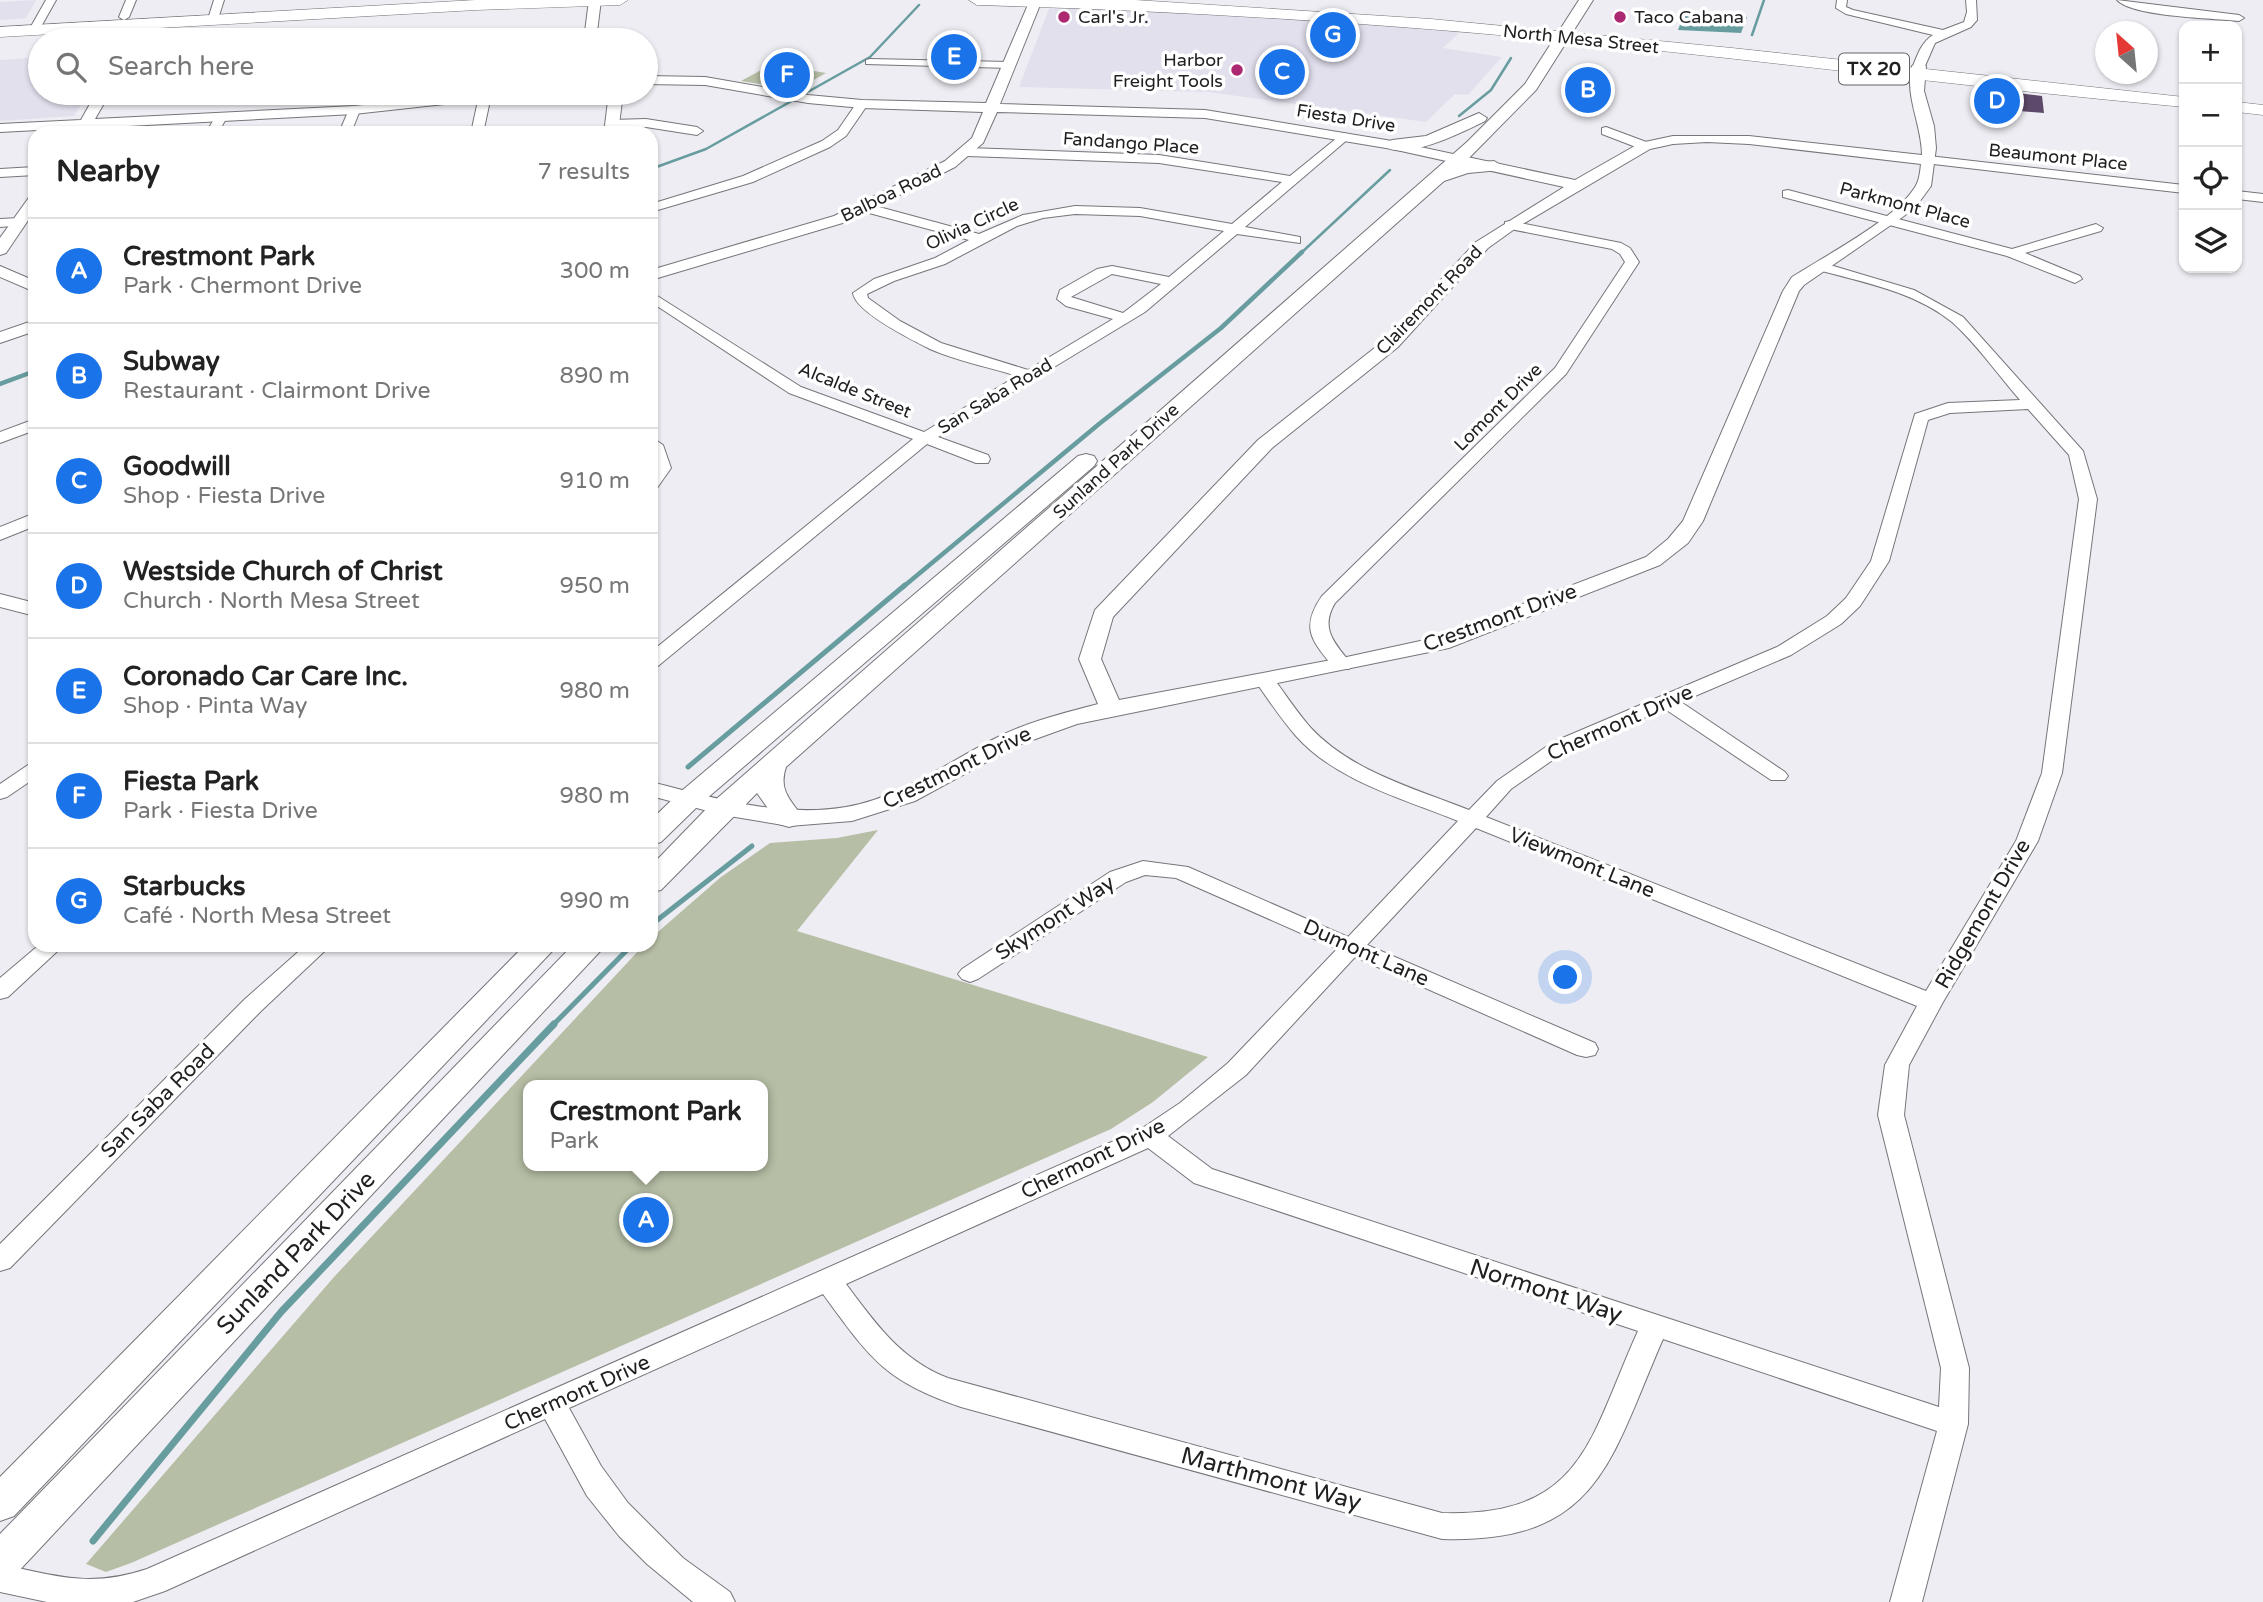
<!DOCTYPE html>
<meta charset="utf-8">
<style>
:root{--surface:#fff;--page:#f6f6f6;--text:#222;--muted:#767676;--line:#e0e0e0;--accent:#1a73e8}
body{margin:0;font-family:"Varela Round",sans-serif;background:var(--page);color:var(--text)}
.controls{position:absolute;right:21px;top:21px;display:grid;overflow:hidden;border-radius:14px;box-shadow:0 2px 5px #0004}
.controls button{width:63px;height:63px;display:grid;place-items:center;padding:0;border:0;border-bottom:2px solid var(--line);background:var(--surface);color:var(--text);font:35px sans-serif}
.compass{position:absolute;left:2095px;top:21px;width:63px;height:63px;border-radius:50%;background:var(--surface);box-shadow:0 2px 5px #0004;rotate:333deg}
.you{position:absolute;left:1566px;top:978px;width:24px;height:24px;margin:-18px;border:5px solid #fff;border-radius:50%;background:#1a73e8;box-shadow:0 0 0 10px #1a73e833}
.badge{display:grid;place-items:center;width:46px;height:46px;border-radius:50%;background:var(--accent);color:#fff;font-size:23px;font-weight:700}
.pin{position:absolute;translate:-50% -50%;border:4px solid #fff;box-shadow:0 2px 7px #0006}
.popup{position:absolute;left:523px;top:1080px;width:245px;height:91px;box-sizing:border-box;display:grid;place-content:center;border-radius:14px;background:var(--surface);filter:drop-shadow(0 2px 5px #0005);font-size:23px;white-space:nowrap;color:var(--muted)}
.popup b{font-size:26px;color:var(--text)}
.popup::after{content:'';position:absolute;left:50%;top:100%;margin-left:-14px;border:14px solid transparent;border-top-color:var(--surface)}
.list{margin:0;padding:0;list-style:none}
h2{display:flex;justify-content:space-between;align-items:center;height:91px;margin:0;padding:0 28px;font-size:30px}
h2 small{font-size:23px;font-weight:400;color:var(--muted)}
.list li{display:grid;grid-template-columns:46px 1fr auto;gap:21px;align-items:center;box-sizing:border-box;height:105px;padding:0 28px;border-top:2px solid var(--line)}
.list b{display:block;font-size:26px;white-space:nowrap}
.list p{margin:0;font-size:23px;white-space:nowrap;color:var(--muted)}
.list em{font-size:23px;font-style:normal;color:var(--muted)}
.icon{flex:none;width:38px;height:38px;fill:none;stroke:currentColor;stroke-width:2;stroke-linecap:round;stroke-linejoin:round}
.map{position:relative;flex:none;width:2263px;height:1602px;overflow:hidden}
.search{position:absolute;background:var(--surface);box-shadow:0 2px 5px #0004;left:28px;top:28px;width:630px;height:77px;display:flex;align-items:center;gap:18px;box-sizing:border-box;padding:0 24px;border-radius:38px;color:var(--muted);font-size:26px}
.panel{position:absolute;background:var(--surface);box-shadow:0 2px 5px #0004;left:28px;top:126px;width:630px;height:826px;border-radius:21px}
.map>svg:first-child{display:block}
.built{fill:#e2e0ed}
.green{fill:#b6bea5;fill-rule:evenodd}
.water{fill:#689da0}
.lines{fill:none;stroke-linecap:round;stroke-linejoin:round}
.stream-far3{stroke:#689da0;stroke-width:2.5}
.stream-far2{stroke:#689da0;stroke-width:4.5}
.stream-far1{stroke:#689da0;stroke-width:5}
.stream{stroke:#689da0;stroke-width:7}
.building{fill:#5d4969}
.minor-casing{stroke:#76757a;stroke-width:2}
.tertiary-casing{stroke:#76757a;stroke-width:2}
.secondary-casing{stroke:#76757a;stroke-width:2}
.primary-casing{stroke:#76757a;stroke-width:1}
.minor{fill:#fff;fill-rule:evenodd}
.tertiary{fill:#fff;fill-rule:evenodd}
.secondary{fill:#fff;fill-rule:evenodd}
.primary{fill:#fff;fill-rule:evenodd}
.poi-dot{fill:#ac2972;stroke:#fff;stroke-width:2.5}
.labels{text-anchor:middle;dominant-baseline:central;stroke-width:7;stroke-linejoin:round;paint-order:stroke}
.far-poi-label{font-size:18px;fill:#202022;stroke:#fff;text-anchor:start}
.far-street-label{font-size:18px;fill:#202022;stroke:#fff}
.shield{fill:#fff;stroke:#636364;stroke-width:2}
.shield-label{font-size:19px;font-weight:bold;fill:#202022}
.street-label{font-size:21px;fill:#202022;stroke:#fff}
.near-street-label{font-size:24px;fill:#202022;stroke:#fff}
</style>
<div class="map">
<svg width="2263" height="1602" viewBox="0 0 2263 1602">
<rect width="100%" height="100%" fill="#eeedf3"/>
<g class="built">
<path d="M 36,0 L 26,18 L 0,20 L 0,2 Z"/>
<path d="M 1050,6 L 1165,10 L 1461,31 L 1443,48 L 1502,57 L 1468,95 L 1455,94 L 1426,122 L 1208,92 L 1019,87 Z"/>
<path d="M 40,57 L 40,93 L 87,93 L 83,101 L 74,116 L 0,121 L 0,60 Z"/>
</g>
<g class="green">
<path d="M 772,64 L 826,73 L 796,90 L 741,81 Z"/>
<path d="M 878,830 L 797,931 L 1208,1057 L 1153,1102 L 1111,1129 L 131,1563 L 106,1572 L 86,1564 L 334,1277 L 642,947 L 651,945 L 651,938 L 721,877 L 770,843 L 837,838 ZM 763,1085 L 763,1166 L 529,1166 L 529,1085 Z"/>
</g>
<path class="water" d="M 1685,11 L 1747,17 L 1741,33 L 1678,30 Z"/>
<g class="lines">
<g class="stream-far3">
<path d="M 1752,35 L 1764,0"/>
<path d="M 1459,116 L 1491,90 L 1511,58"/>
<path d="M 651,169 L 706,149 L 870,57 L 919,5"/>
<path d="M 1300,254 L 1390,170"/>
</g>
<g class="stream-far2">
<path d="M 0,384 L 35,371"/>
<path d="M 903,587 L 1099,424 L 1221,328 L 1302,252"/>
</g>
<g class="stream-far1">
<path d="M 688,767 L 905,585"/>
<path d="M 651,925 L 752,846"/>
<path d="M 552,1026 L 632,945"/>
</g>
<path class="stream" d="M 93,1541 L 281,1312 L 554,1024"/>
</g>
<path class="building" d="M 1974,88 L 2042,96 L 2044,113 L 1972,107 Z"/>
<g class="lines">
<g class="minor-casing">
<g id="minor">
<path d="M 46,0 L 56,0 L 38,32 L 30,32 L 29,30 Z"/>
<path d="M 126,0 L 136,0 L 129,17 L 124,20 L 119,17 Z"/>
<path d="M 214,0 L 224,0 L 218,19 L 213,22 L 208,19 Z"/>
<path d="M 1837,0 L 1847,0 L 1846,7 L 1853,10 L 1943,30 L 1964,22 L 1967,12 L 1966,0 L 1976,0 L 1977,20 L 1971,27 L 1935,43 L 1925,66 L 1919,69 L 1913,66 C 1918,53 1922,42 1933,35 L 1846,14 L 1836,8 Z"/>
<path d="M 2117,0 L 2239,15 L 2244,18 L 2239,21 C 2213,18 2133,17 2117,0 Z"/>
<path d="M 870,59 L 1009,62 L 1015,65 L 1009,68 L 866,64 L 866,60 Z"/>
<path d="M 486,93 L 491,96 L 483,133 L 471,133 L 479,96 Z"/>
<path d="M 858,101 L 868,104 L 846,136 L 830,147 L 753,182 L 651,212 L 651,204 L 743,176 L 822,141 L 838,130 Z"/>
<path d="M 350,107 L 360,110 L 351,133 L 339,133 Z"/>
<path d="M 221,113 L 227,117 L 218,133 L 206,133 L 217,114 Z"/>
<path d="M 646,119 L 697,127 L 703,131 L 697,135 L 646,127 L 612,128 L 606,124 L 612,120 Z"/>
<path d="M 1606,127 L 1649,143 L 1651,146 L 1645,150 L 1641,149 L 1602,134 L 1602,128 Z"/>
<path d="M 1343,133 L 1347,134 L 1347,140 L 1245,227 L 1300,237 L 1300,243 L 1237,234 L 1145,312 L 938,437 L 988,455 L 990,459 L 988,463 L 976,463 L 927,444 L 658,666 L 651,668 L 651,652 L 913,439 L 789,393 L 651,302 L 651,292 L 801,387 L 924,432 L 1017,376 C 989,367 957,361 930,349 C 912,340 855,312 853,293 L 874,279 L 935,258 L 969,240 L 858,210 L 858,204 L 868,204 L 979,234 L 1023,215 L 1075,206 L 1140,208 L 1232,224 L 1282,182 L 1159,163 L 967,156 L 961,152 L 967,148 L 1159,155 L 1290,176 ZM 1075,214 L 1140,216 L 1224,231 L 1169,277 L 1112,266 L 1097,269 L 1060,290 L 1057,299 L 1066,306 L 1113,319 L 1028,370 L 941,343 L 900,321 L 868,298 L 867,294 L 894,281 L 945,264 L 1017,226 L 1043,218 ZM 1112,274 L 1161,284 L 1123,313 L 1071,297 Z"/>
<path d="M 1929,156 L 2184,185 L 2184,193 L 1925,163 L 1923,160 Z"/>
<path d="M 35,167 L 35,175 L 0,177 L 0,169 Z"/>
<path d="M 1788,190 L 2012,249 L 2096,224 L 2103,228 L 2101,231 L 2025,253 L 2080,276 L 2082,279 L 2075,283 L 2007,256 L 1783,197 L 1783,191 Z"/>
<path d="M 2237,191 L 2263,194 L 2263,202 L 2237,199 Z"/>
<path d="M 19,218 L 26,222 L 24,225 L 0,227 L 0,219 Z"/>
<path d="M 1510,221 L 1621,243 L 1630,248 L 1639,262 L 1566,374 L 1335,603 C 1319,630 1336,644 1352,665 L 1349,669 L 1335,669 C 1313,642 1299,629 1322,596 L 1555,368 L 1625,262 L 1620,254 L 1612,249 L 1505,228 L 1505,222 Z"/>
<path d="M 1820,262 L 1914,290 L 1963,317 L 2083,451 L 2097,499 L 2062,773 L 2038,841 L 1943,1002 L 1909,1065 L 1904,1115 L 1969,1368 L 1968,1424 L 1922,1602 L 1890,1602 L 1937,1431 L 1663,1339 C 1610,1460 1599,1544 1442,1539 L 961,1407 C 883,1380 870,1358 823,1294 L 569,1408 L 601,1466 L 628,1503 L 683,1558 L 730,1592 L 735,1602 L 693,1602 L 647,1564 L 619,1536 L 587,1496 L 545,1419 L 165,1591 L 133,1602 L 47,1602 L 0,1592 L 0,1564 C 56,1576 90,1588 147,1569 L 1141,1129 L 1180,1103 L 1228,1063 L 1337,949 L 1176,878 L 1145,875 L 1126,882 L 978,979 L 970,982 L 962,979 L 958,974 L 962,969 L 1110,872 L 1143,861 L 1188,867 L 1348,937 L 1458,821 C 1404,799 1336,781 1296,736 C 1281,719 1267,698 1254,679 L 1257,675 L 1271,675 C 1284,692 1296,711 1310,727 C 1350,771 1416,789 1469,810 L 1497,781 L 1553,742 L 1777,647 L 1827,616 L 1846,598 L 1871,561 L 1915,414 L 1948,403 L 2020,400 C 1998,375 1977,344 1952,322 C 1914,291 1861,282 1815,269 L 1813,266 ZM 2028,409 L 2069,455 L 2079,499 L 2042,773 L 2016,841 L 1926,991 L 1486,817 L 1511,789 L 1567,750 L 1665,709 L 1771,780 L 1785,780 L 1788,776 L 1785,772 L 1681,702 L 1791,655 L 1841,624 L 1860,606 L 1889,561 L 1928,420 L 1950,413 ZM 1476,828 L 1917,1006 L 1885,1065 L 1878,1115 L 1941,1368 L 1939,1407 L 1212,1169 L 1168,1136 L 1246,1075 L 1355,957 L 1577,1055 L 1586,1057 L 1595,1055 L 1598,1049 L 1595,1043 L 1367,945 ZM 1148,1148 L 1194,1183 L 1638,1331 C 1589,1439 1584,1517 1442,1513 L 948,1378 C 901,1360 875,1323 846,1284 Z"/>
<path d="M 35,419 L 35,430 L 0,443 L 0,432 Z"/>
<path d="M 651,437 L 663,445 L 671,468 L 657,488 L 651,489 L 651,473 L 655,468 L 651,457 Z"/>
<path d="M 35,763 L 35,778 L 7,797 L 0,799 L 0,784 L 28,765 Z"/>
<path d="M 39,945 L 64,945 L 8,997 L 0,999 L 0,978 Z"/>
<path d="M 306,945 L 331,945 L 261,1011 L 10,1268 L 0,1271 L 0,1244 L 245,999 Z"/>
</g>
</g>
<g class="tertiary-casing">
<g id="tertiary">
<path d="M 589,0 L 601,0 L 596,40 L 584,40 Z"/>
<path d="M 1030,0 L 1042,0 L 1000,104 L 1205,110 L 1392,141 L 1575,180 L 1640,143 L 1673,136 L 1749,136 L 1922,155 C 1922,125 1904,95 1912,66 L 1919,62 L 1926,66 L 1924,91 L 1934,126 L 1936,148 L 1931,186 L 1917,205 L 1904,216 L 1804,285 L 1799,291 L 1703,521 L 1688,543 L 1660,565 L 1449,648 L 1077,724 L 1016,746 L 915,801 L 852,821 L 789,826 L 723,815 L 651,796 L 651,782 C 715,798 780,818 846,807 C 900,798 948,762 996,738 C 1027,722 1064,713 1098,704 L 1079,659 L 1095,610 L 1258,440 L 1386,339 L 1476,242 L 1564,187 L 1392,149 L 1205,118 L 997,112 L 983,143 L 955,167 L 846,222 L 651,280 L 651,270 L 834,216 L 945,161 L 972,138 L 983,112 L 862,108 L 808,103 L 705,85 L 646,84 L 646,76 L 705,77 L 808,95 L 862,100 L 986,103 ZM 1707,142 L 1749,144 L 1921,164 C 1920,173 1919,183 1913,190 C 1892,221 1825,256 1792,277 L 1783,291 L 1683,521 L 1668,539 L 1646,557 L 1434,638 L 1342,658 L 1119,700 L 1101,659 L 1113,617 L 1272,448 L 1398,347 L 1488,248 L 1516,228 L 1650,149 L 1673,144 Z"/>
<path d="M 130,20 L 136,24 L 131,40 L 119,40 L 124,24 Z"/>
<path d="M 96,93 L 110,93 L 95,119 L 354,106 L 473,93 L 515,93 L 508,97 L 354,114 L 90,128 L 87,133 L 73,133 L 76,128 L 0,132 L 0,124 L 81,120 Z"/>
<path d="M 609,93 L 623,93 L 618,133 L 604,133 Z"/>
<path d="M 35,194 L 35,210 L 6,253 L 0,255 L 0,238 L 30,196 Z"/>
<path d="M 0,266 L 35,281 L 35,292 L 0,277 Z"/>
<path d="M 35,320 L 35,331 L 0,343 L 0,332 Z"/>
<path d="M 35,513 L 35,526 L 0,540 L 0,527 Z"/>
<path d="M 0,594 L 35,603 L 35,616 L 0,607 Z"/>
</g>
</g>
<g class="secondary-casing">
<g id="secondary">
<path d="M 1579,0 L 1593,0 L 1536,90 L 1463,164 L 1494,161 L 1502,166 L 1500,170 L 1468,173 L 1444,181 L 786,767 C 778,791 791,800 803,818 L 799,824 L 789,827 L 779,824 L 757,793 L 661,890 L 651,892 L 651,866 L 713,802 L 1467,142 L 1525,84 Z"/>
<path d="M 1479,113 L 1487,118 L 1485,121 C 1465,131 1402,163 1384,145 L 1392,140 L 1426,136 Z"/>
<path d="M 1086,454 L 1094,456 L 1097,461 L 1094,466 L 698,806 L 661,842 L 651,845 L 651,820 L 678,794 L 1078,456 Z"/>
<path d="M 525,945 L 558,945 L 14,1516 L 0,1521 L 0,1477 Z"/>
<path d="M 573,945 L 606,945 L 15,1575 L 0,1580 L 0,1534 Z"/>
</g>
</g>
<g class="primary-casing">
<g id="primary">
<path d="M 476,0 L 628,0 L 620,5 L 476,10 L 0,37 L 0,27 Z"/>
<path d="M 969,0 L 1135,0 L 1431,19 L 1732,48 L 2184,97 L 2184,107 C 1984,89 1785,63 1585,43 C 1383,23 1180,11 977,5 Z"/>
<path d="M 2237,102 L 2263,105 L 2263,115 L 2237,112 Z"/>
</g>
</g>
<use href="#minor" class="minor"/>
<use href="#tertiary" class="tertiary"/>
<use href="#secondary" class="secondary"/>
<use href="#primary" class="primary"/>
</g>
<g class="poi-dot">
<circle cx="1064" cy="17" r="7"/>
<circle cx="1620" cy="17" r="7"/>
<circle cx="1237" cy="70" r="7"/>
</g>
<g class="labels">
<g class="far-poi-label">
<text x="1078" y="17">Carl's Jr.</text>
<text x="1634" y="17">Taco Cabana</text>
<text x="1223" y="60" text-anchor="end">Harbor<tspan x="1223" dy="21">Freight Tools</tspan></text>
</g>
<g class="far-street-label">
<text transform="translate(1581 39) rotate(6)">North Mesa Street</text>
<text transform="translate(1346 118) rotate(9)">Fiesta Drive</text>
<text transform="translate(1131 143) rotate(4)">Fandango Place</text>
<text transform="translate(2058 157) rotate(6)">Beaumont Place</text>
<text transform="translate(891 193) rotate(-26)">Balboa Road</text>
<text transform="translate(1905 205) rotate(15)">Parkmont Place</text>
<text transform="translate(972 224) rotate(-25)">Olivia Circle</text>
<text transform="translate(1429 300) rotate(-46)">Clairemont Road</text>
<text transform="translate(855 390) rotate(22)">Alcalde Street</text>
<text transform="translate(995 396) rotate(-31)">San Saba Road</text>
<text transform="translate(1498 407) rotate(-45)">Lomont Drive</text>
<text transform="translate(1116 461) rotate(-42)">Sunland Park Drive</text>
</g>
<rect class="shield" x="1839" y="53.5" width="70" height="31" rx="5"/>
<g class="shield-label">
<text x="1874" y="69">TX 20</text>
</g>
<g class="street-label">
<text transform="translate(1500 618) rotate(-20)">Crestmont Drive</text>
<text transform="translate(1620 723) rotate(-24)">Chermont Drive</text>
<text transform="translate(957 768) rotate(-26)">Crestmont Drive</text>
<text transform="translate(1582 863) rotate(22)">Viewmont Lane</text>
<text transform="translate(1983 914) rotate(-60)">Ridgemont Drive</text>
<text transform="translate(1055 918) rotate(-33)">Skymont Way</text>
<text transform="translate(1366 953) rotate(24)">Dumont Lane</text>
<text transform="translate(158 1101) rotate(-45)">San Saba Road</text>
<text transform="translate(1093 1159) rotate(-26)">Chermont Drive</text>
<text transform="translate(577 1393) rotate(-24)">Chermont Drive</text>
</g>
<g class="near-street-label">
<text transform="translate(296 1253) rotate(-46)">Sunland Park Drive</text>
<text transform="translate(1546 1291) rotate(18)">Normont Way</text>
<text transform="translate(1271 1479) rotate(15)">Marthmont Way</text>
</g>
</g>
</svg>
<div class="controls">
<button>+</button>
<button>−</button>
<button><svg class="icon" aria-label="locate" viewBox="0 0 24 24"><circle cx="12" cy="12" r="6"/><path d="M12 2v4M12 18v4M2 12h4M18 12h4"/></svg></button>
<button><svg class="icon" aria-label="layers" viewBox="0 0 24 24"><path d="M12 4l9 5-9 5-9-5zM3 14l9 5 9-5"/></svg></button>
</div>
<svg class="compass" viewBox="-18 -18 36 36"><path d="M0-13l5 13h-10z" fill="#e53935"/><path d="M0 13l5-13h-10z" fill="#767676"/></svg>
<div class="you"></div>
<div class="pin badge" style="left:646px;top:1220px">A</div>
<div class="popup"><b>Crestmont Park</b>Park</div>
<div class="pin badge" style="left:1588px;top:90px">B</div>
<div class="pin badge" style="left:1282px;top:72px">C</div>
<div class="pin badge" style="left:1997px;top:101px">D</div>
<div class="pin badge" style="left:954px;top:57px">E</div>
<div class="pin badge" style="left:787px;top:75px">F</div>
<div class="pin badge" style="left:1333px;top:35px">G</div>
<div class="search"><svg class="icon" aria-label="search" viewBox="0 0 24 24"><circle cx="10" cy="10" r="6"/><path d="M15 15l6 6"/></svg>Search here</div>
<section class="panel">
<h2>Nearby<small>7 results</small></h2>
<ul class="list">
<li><span class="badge">A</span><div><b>Crestmont Park</b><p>Park · Chermont Drive</p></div><em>300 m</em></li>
<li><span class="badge">B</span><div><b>Subway</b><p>Restaurant · Clairmont Drive</p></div><em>890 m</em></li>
<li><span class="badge">C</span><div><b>Goodwill</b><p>Shop · Fiesta Drive</p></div><em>910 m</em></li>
<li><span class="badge">D</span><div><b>Westside Church of Christ</b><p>Church · North Mesa Street</p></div><em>950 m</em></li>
<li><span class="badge">E</span><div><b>Coronado Car Care Inc.</b><p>Shop · Pinta Way</p></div><em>980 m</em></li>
<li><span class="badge">F</span><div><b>Fiesta Park</b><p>Park · Fiesta Drive</p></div><em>980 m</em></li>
<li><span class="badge">G</span><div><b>Starbucks</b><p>Café · North Mesa Street</p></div><em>990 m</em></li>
</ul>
</section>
</div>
